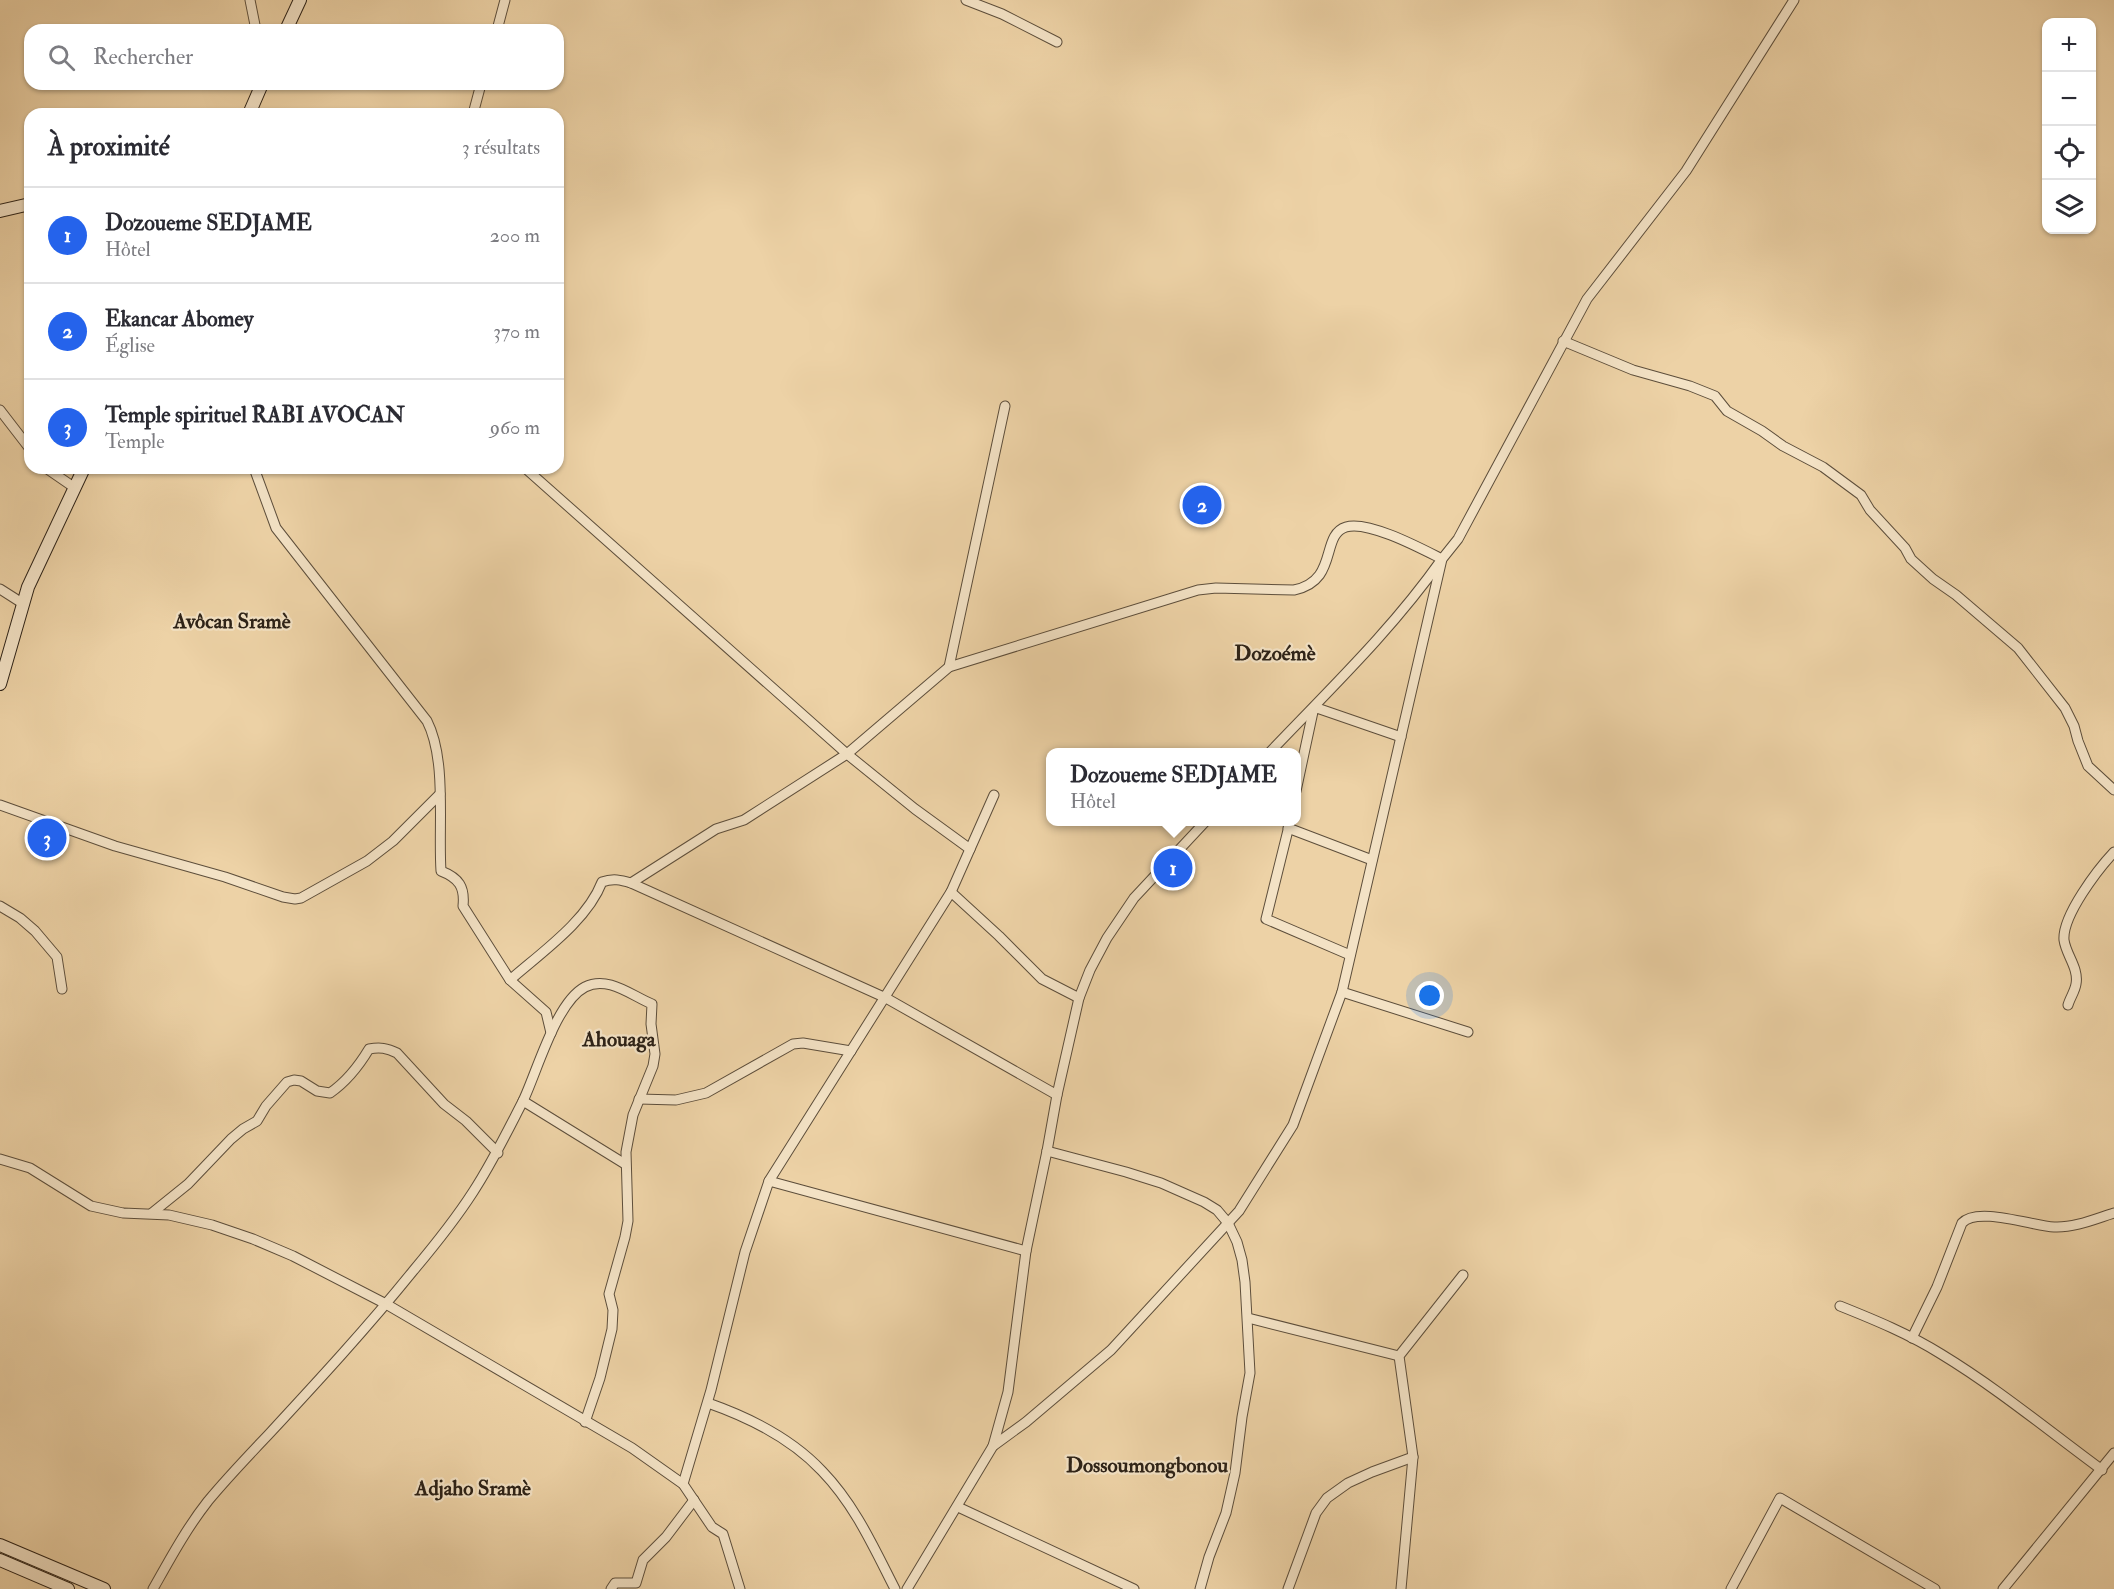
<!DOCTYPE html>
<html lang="fr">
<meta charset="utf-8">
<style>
:root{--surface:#fff;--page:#f2f2f3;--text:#2b2b33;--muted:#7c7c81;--line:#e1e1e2;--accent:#2563eb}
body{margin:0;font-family:"IM FELL Double Pica",serif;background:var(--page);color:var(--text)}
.controls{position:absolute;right:18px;top:18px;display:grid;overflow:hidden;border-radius:12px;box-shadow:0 2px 4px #0004}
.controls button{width:54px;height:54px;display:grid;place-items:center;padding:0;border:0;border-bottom:2px solid var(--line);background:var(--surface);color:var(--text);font:30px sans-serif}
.you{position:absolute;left:1430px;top:996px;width:21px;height:21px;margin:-15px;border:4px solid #fff;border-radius:50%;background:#1a73e8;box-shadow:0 0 0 9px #1a73e833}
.badge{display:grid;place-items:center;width:39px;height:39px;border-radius:50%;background:var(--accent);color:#fff;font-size:20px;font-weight:700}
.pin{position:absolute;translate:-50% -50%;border:3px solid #fff;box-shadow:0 2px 6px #0006}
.popup{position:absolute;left:1046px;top:748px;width:255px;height:78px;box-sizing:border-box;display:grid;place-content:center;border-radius:12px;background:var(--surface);filter:drop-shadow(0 2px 4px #0005);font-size:20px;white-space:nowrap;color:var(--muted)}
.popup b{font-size:22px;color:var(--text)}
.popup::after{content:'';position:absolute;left:50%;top:100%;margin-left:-12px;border:12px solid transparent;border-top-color:var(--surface)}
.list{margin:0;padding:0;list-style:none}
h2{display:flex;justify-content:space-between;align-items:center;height:78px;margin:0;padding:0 24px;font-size:26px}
h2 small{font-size:20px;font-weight:400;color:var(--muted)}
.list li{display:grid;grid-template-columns:39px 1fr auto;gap:18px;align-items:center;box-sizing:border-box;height:96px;padding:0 24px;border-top:2px solid var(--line)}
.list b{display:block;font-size:22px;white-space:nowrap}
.list p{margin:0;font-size:20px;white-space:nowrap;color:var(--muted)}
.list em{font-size:20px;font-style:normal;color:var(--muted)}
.icon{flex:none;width:33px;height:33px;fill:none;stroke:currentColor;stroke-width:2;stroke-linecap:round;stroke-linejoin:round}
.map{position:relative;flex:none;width:2114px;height:1589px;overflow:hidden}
.search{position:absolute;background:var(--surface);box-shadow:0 2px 4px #0004;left:24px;top:24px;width:540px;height:66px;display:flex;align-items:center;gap:15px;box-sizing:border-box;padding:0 21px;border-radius:18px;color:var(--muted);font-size:22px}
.panel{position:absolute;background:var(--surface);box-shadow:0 2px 4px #0004;left:24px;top:108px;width:540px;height:366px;border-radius:18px}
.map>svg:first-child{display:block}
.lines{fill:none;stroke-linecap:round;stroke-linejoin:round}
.street-casing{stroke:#5d4e3b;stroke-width:11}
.secondary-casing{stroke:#2d2217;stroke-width:14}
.street{stroke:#f3e2c5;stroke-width:9}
.secondary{stroke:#f3e2c5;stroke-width:12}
.labels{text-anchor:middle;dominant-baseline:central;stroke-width:4.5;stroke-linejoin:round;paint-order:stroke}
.quarter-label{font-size:21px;font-weight:bold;fill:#2d2217;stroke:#f3e2c5}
</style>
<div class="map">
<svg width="2114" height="1589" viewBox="0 0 2114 1589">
<rect width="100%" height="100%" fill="#edd2a6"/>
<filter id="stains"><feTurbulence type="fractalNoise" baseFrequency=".00333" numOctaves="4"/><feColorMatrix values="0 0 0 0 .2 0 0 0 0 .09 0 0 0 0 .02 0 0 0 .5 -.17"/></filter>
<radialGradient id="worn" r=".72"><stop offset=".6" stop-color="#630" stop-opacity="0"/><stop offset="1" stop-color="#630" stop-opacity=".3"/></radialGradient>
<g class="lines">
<g class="street-casing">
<g id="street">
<path d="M 250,0 L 256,30"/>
<path d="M 966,0 L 1002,14 L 1057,42"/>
<path d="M 497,30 L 505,0"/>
<path d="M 473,114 L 481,84"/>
<path d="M 1563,341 L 1633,370 L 1690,386 L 1715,396 L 1727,411 L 1762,431 L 1783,446 L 1823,467 L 1861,495 L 1870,510 L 1905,548 L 1911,559 L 1933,579 L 1956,595 L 2018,648 L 2065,708 L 2074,726 L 2078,741 L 2088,766 L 2114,790"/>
<path d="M 0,410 L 30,449"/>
<path d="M 46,468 L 75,488"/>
<path d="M 254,468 L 276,528 L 427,721 C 447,760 438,827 441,871 C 459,878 465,887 463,906 L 510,980 L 546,1012 L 551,1033"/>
<path d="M 525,468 L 847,754 L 915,809 L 970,849"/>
<path d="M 0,589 L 22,603"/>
<path d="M 949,667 L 1005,406"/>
<path d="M 1296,791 L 1314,707 L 1401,737"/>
<path d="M 0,805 L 115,846 L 225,877 L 283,897 L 295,899 L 301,898 L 367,861 L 393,841 L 440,794"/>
<path d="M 1290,822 L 1266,919 L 1350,955"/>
<path d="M 1288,828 L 1372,860"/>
<path d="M 631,883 L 716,829 L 744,820 L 847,754 L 949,667 L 1198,590 L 1216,588 L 1294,590 C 1339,581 1320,535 1346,527 C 1368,520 1422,549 1442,559 C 1391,631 1330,689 1270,752"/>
<path d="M 951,892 L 999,936 L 1042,979 L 1079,998"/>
<path d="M 0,906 L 20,918 L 35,931 L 57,957 L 62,989"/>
<path d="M 510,980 C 542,952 587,921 602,882 C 613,878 621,880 631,883 L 886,998 L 1057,1095"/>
<path d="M 1342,992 L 1468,1032"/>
<path d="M 2068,1005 C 2070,998 2075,991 2076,984 C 2079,968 2066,955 2064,940 C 2062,916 2098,869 2114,852"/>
<path d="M 639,1099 L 676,1100 L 706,1093 L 793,1044 L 803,1043 L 851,1051"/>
<path d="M 523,1101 L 625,1164"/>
<path d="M 1047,1151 L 1126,1172 L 1161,1183 L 1204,1202 L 1217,1210 L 1228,1223 L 1237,1242 L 1242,1260 L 1245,1282 L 1250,1373 L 1242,1417 L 1235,1473 L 1226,1513 L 1209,1557 L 1200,1589"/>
<path d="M 0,1159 L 30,1168 L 91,1206 L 123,1213 L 169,1215 L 212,1225 L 253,1239 L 293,1256 L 386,1304 L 632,1448 L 683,1484 L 712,1527 L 723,1534 L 740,1589"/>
<path d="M 769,1181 L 1026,1251"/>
<path d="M 152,1213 L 188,1184 L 231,1139 L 243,1129 L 257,1121 L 266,1106 L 287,1082 L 294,1080 L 301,1081 L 317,1091 L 330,1093 C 346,1082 360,1064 369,1049 C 380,1047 387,1048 397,1053 L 444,1104 L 466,1121 L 498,1153"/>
<path d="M 1840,1306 C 1875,1320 1909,1334 1941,1354 C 1997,1388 2049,1431 2102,1470"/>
<path d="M 1248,1318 L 1399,1356"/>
<path d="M 1912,1338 L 1937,1287 L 1962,1223 C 1977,1206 2033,1226 2054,1227 C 2074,1228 2095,1219 2114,1213"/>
<path d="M 708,1403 C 748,1417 792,1439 822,1471 C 855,1505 874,1548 895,1589"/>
<path d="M 993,1446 L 1008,1392 L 1026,1251 L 1047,1151 L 1057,1095 L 1079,998 L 1090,970 L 1107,938 L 1134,898 L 1205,822"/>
<path d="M 683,1484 L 711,1390 L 745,1252 L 769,1181 L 951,892 L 994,795"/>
<path d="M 958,1507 L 1134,1589"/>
<path d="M 153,1589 C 170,1559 186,1529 208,1501 C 227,1478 248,1456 269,1434 C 318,1381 367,1328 413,1271 C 434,1246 455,1220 473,1192 C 492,1163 507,1132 523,1101 C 537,1072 556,1002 585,987 C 608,975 632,996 652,1004 L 651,1024 L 655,1054 L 653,1066 L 633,1115 L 626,1152 L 628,1221 L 625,1237 L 609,1294 L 613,1310 L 612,1329 L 600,1378 L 585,1422"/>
<path d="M 611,1589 L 615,1583 L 636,1583 L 643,1560 L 666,1537 L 694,1500"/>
<path d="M 907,1589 L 993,1446 L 1026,1422 L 1111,1350 L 1239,1211 L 1293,1125 L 1342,992 L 1442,559 L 1458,539 L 1587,299 L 1686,171 L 1794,0"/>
<path d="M 1288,1589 L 1316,1513 L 1327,1498 L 1348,1483 L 1372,1472 L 1413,1457"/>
<path d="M 1401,1589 L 1413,1457 L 1399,1356 L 1463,1275"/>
<path d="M 1731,1589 L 1780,1498 L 1935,1589"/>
<path d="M 2003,1589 L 2114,1453"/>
</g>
</g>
<g class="secondary-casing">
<g id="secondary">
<path d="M 286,30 L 300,0"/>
<path d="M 249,114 L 262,84"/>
<path d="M 0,211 L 30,204"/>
<path d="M 0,684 L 28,587 L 84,468"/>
<path d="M 0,1545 L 104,1589"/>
<path d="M 0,1560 L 68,1589"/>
</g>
</g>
<use href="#street" class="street"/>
<use href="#secondary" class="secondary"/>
</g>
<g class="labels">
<g class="quarter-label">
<text x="232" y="621">Avôcan Sramè</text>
<text x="1275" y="653">Dozoémè</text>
<text x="619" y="1039">Ahouaga</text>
<text x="1147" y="1465">Dossoumongbonou</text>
<text x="473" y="1488">Adjaho Sramè</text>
</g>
</g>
<rect width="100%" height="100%" filter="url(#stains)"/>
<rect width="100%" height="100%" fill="url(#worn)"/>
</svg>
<div class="controls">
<button>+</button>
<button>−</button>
<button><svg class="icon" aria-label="locate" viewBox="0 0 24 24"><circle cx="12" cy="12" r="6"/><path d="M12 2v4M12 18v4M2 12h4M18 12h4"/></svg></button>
<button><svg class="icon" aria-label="layers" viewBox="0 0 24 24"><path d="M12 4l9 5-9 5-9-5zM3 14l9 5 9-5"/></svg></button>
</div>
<div class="you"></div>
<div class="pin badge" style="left:1173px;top:868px">1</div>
<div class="popup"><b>Dozoueme SEDJAME</b>Hôtel</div>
<div class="pin badge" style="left:1202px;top:505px">2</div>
<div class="pin badge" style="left:47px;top:838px">3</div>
<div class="search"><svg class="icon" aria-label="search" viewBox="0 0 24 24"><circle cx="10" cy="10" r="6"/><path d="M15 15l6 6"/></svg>Rechercher</div>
<section class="panel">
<h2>À proximité<small>3 résultats</small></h2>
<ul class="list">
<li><span class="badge">1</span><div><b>Dozoueme SEDJAME</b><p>Hôtel</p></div><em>200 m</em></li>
<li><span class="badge">2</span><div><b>Ekancar Abomey</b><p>Église</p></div><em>370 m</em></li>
<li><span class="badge">3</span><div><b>Temple spirituel RABI AVOCAN</b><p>Temple</p></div><em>960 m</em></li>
</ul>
</section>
</div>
